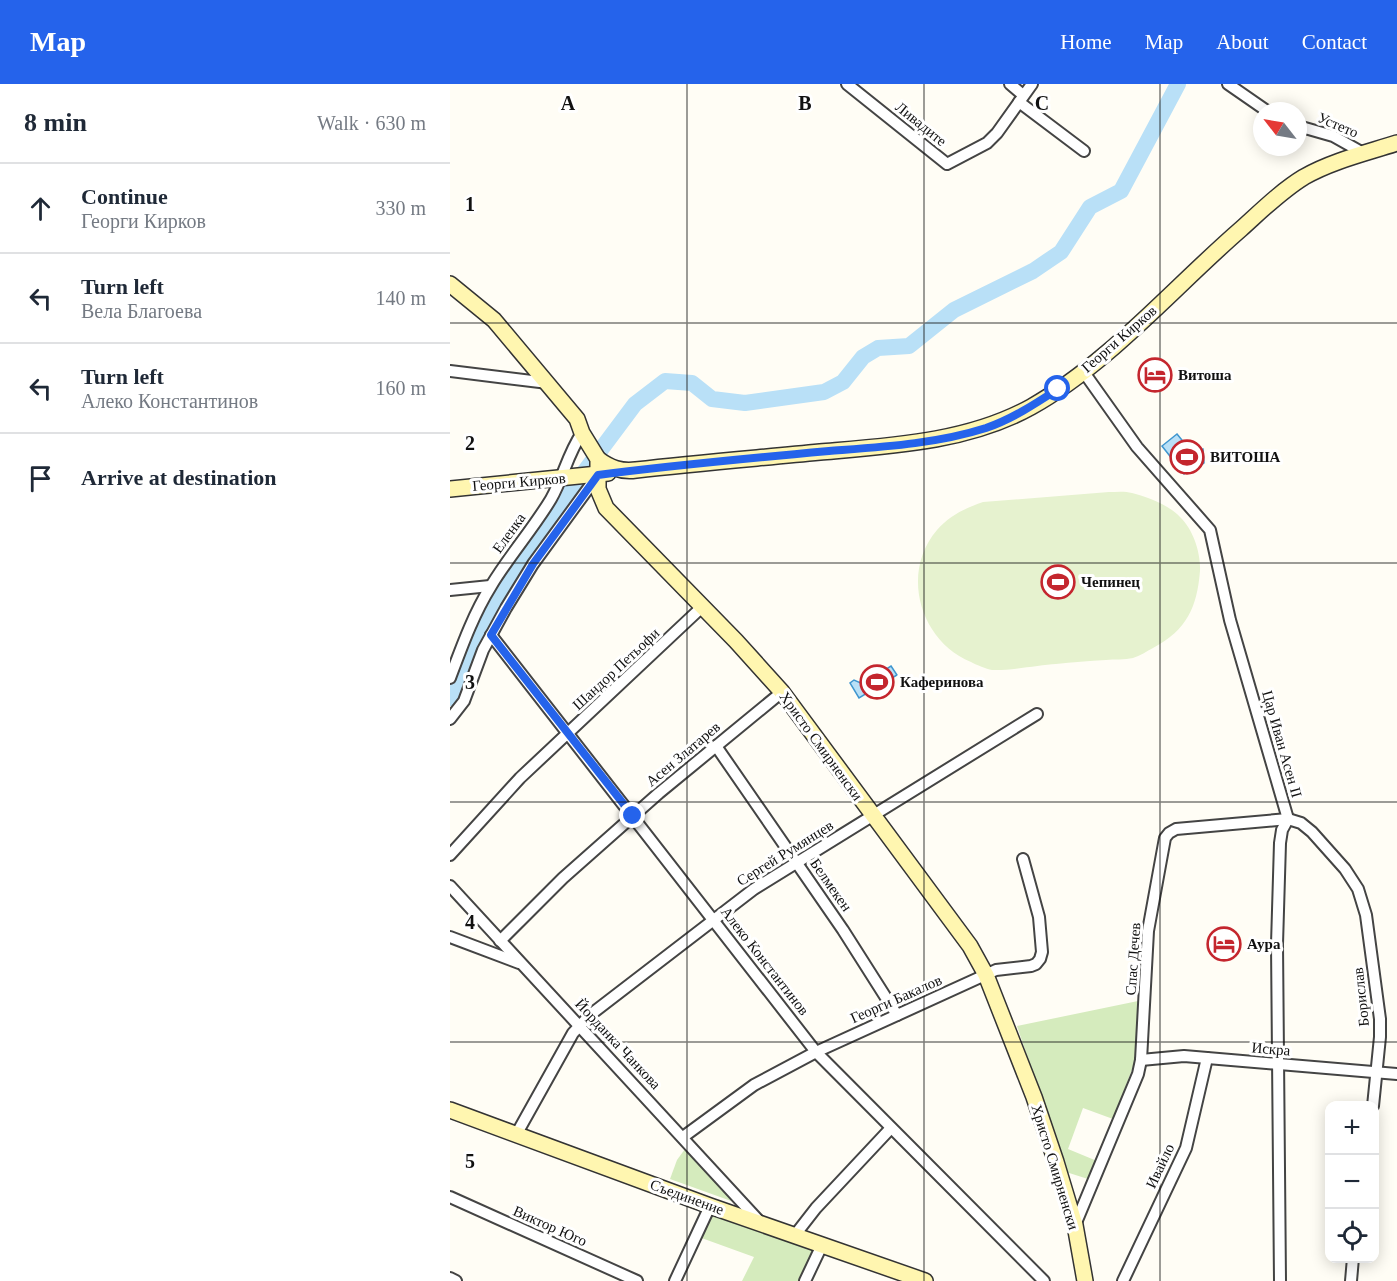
<!DOCTYPE html>
<meta charset="utf-8">
<style>
:root{--surface:#fff;--page:#f2f2f3;--text:#1f2937;--muted:#747a83;--line:#e0e1e3;--accent:#2563eb}
body{margin:0;font-family:"Times New Roman",serif;background:var(--page);color:var(--text)}
.controls{position:absolute;right:18px;bottom:18px;display:grid;overflow:hidden;border-radius:12px;box-shadow:0 3px 15px #0003}
.controls button{width:54px;height:54px;display:grid;place-items:center;padding:0;border:0;border-bottom:2px solid var(--line);background:var(--surface);color:var(--text);font:30px sans-serif}
.compass{position:absolute;left:803px;top:18px;width:54px;height:54px;border-radius:50%;background:var(--surface);box-shadow:0 3px 15px #0003;rotate:301deg}
.stop{position:absolute;width:18px;height:18px;margin:-14px;border:4px solid #2563eb;border-radius:50%;background:#fff}
.stop.end{background:#2563eb;border-color:#fff;box-shadow:0 2px 6px #0008}
.list{margin:0;padding:0;list-style:none}
h2{display:flex;justify-content:space-between;align-items:center;height:78px;margin:0;padding:0 24px;font-size:26px}
h2 small{font-size:20px;font-weight:400;color:var(--muted)}
.list li{display:grid;grid-template-columns:39px 1fr auto;gap:18px;align-items:center;box-sizing:border-box;height:90px;padding:0 24px;border-top:2px solid var(--line)}
.list b{display:block;font-size:22px;white-space:nowrap}
.list p{margin:0;font-size:20px;white-space:nowrap;color:var(--muted)}
.list em{font-size:20px;font-style:normal;color:var(--muted)}
.icon{flex:none;width:33px;height:33px;fill:none;stroke:currentColor;stroke-width:2;stroke-linecap:round;stroke-linejoin:round}
.map{position:relative;flex:none;width:947px;height:1197px;overflow:hidden}
header{display:flex;align-items:center;gap:36px;box-sizing:border-box;height:84px;padding:0 30px;background:var(--accent);color:#fff}
header strong{font-size:28px}
nav{display:flex;gap:33px;margin-inline-start:auto;font-size:21px}
main{display:flex}
aside{flex:1;background:var(--surface)}
.map>svg:first-child{display:block}
.green{fill:#d5ebbd}
.pitch{fill:#e6f2cf}
.water{fill:#b9e0f7;stroke:#3f96cf;stroke-width:1.5}
.lines{fill:none;stroke-linecap:round;stroke-linejoin:round}
.river{stroke:#b9e0f7;stroke-width:16}
.street-casing{stroke:#444;stroke-width:14}
.secondary-casing{stroke:#333;stroke-width:18}
.street{stroke:#fff;stroke-width:10}
.secondary{stroke:#fff6b0;stroke-width:15}
.route{stroke:#2563eb;stroke-width:8}
.grid{fill:none;stroke:#111;stroke-width:1.5;stroke-opacity:0.55}
.labels{text-anchor:middle;dominant-baseline:central;stroke-width:6;stroke-linejoin:round;paint-order:stroke}
.street-label{font-size:15px;fill:#111;stroke:#fff}
.poi-label{font-size:15px;font-weight:bold;fill:#111;stroke:#fff;text-anchor:start}
.grid-label{font-size:20px;text-anchor:middle;font-weight:bold;fill:#111;stroke:#fff;stroke-width:6;stroke-linejoin:round;paint-order:stroke}
</style>
<header>
<strong>Map</strong>
<nav><a>Home</a><a>Map</a><a>About</a><a>Contact</a></nav>
</header>
<main>
<aside>
<h2>8 min<small>Walk · 630 m</small></h2>
<ul class="list">
<li><svg class="icon" aria-label="ahead" viewBox="0 0 24 24"><path d="M12 20V5M6 11l6-6 6 6"/></svg><div><b>Continue</b><p>Георги Кирков</p></div><em>330 m</em></li>
<li><svg class="icon" aria-label="left" viewBox="0 0 24 24"><path d="M17 20v-9H6M10 6l-5 5 5 5"/></svg><div><b>Turn left</b><p>Вела Благоева</p></div><em>140 m</em></li>
<li><svg class="icon" aria-label="left" viewBox="0 0 24 24"><path d="M17 20v-9H6M10 6l-5 5 5 5"/></svg><div><b>Turn left</b><p>Алеко Константинов</p></div><em>160 m</em></li>
<li><svg class="icon" aria-label="arrive" viewBox="0 0 24 24"><path d="M6 21V4h12l-3 4 3 4H6"/></svg><div><b>Arrive at destination</b></div></li>
</ul>
</aside>
<div class="map">
<svg width="947" height="1197" viewBox="0 0 947 1197">
<rect width="100%" height="100%" fill="#fffdf5"/>
<g class="green">
<path d="M 688,917 L 686,975 L 663,1035 L 633,1024 L 618,1065 L 647,1077 L 638,1095 L 616,1088 L 567,942 Z"/>
<path d="M 235,1065 L 239,1067 L 286,1114 L 284,1118 L 220,1095 L 227,1076 Z"/>
<path d="M 260,1122 L 372,1161 L 355,1197 L 292,1197 L 304,1173 L 246,1152 Z"/>
</g>
<path class="pitch" d="M 659,408 C 666,408 675,407 682,409 C 697,413 719,421 730,433 C 743,445 751,469 750,487 C 747,523 737,546 703,564 C 697,567 690,572 683,574 C 675,576 664,575 656,576 C 639,577 622,578 606,580 C 589,581 558,587 542,586 C 536,585 527,581 521,578 C 470,557 450,489 487,446 C 500,431 516,424 533,418 Z"/>
<g class="water">
<path d="M 727,350 L 740,366 L 753,365 L 754,379 L 750,382 L 747,380 L 734,390 L 712,362 Z"/>
<path d="M 441,582 L 447,591 L 409,614 L 400,599 L 404,596 L 413,600 Z"/>
</g>
<g class="lines">
<path class="river" d="M 0,614 L 13,596 L 46,514 L 120,407 L 185,320 L 215,297 L 242,299 L 262,315 L 295,319 L 374,308 L 393,298 L 413,273 L 428,264 L 459,262 L 504,226 L 583,187 L 611,168 L 640,123 L 671,107 L 728,0"/>
<g class="street-casing">
<g id="street">
<path d="M 397,0 L 497,80 L 537,59 L 547,49 L 582,0"/>
<path d="M 560,0 L 573,11"/>
<path d="M 778,0 L 817,27"/>
<path d="M 569,18 L 634,67"/>
<path d="M 848,42 L 883,52 L 915,70"/>
<path d="M 0,287 L 98,299"/>
<path d="M 633,287 L 687,363 L 760,446 L 780,536 L 838,735 L 832,746 L 830,759 L 827,860 L 830,1197"/>
<path d="M 0,506 L 40,502"/>
<path d="M 41,551 L 366,968 L 594,1197"/>
<path d="M 0,594 C 12,562 23,531 41,502 C 59,472 83,445 101,415 C 113,394 118,369 132,349"/>
<path d="M 0,635 L 14,617 L 33,566 L 56,524 L 83,480 L 148,391"/>
<path d="M 266,662 L 393,846 L 447,931"/>
<path d="M 0,771 L 70,694 L 252,523"/>
<path d="M 0,802 L 311,1139"/>
<path d="M 0,853 L 69,879"/>
<path d="M 50,857 L 113,794 L 209,709 L 332,608"/>
<path d="M 691,976 L 734,972 L 947,990"/>
<path d="M 66,1051 L 123,949 L 140,931 L 304,805 L 587,630"/>
<path d="M 233,1053 L 304,1001 L 366,968 L 546,886 L 581,882 L 586,880 L 590,875 L 592,868 L 589,833 L 573,775"/>
<path d="M 0,1113 L 187,1197"/>
<path d="M 625,1141 L 688,990 L 691,976 L 698,847 L 715,754 L 719,749 L 726,745 L 838,735 L 851,739 L 862,748 L 895,785 L 908,805 L 916,831 L 930,935 L 930,953 L 923,1022"/>
<path d="M 345,1151 L 366,1124 L 441,1044"/>
<path d="M 0,1194 L 6,1197"/>
<path d="M 225,1197 L 260,1122"/>
<path d="M 355,1197 L 372,1161"/>
<path d="M 673,1197 L 736,1064 L 757,974"/>
<path d="M 901,1197 L 903,1174"/>
</g>
</g>
<g class="secondary-casing">
<g id="secondary">
<path d="M 0,200 L 44,236 L 127,335 L 132,349 L 148,375 L 148,405 L 156,424 L 286,557 L 332,608 L 520,862 L 536,891 L 584,1013 L 606,1078 L 625,1141 L 635,1197"/>
<path d="M 148,375 C 160,384 171,388 186,386 C 247,379 309,374 370,368 C 441,362 518,358 581,323 C 658,280 724,203 791,145 C 811,127 831,107 854,93 C 882,77 916,69 947,59"/>
<path d="M 0,405 L 158,389"/>
<path d="M 0,1026 L 260,1122 L 475,1197"/>
</g>
</g>
<use href="#street" class="street"/>
<use href="#secondary" class="secondary"/>
</g>
<g class="lines">
<path class="route" d="M 183,732 L 41,551 L 83,480 L 148,391 C 225,381 302,374 379,367 C 431,363 486,360 536,344 C 562,335 585,320 608,305"/>
</g>
<path class="grid" d="M 237,0 L 237,1197M 474,0 L 474,1197M 710,0 L 710,1197M 0,239 L 947,239M 0,479 L 947,479M 0,718 L 947,718M 0,958 L 947,958"/>
<defs>
<g id="hotel-ring" transform="scale(1.725)"><circle r="9.5" fill="#fff" stroke="#c4262e" stroke-width="1.5"/><path d="M-6-4.5h1.5V1H6V5H4.5V3h-9V5H-6ZM-4 0a1.8 1.8 0 1 1 3.6 0ZM.5 0V-2.5h3Q6-2.5 6 0Z" fill="#c4262e"/></g>
<g id="stadium-ring" transform="scale(1.725)"><circle r="9.5" fill="#fff" stroke="#c4262e" stroke-width="1.5"/><path d="M0-5a6.5 5 0 1 0 0 10a6.5 5 0 1 0 0-10ZM-3.5-1.8h7v3.6h-7Z" fill="#c4262e"/></g>
</defs>
<g fill-rule="evenodd">
<use href="#hotel-ring" x="705" y="291"/>
<use href="#stadium-ring" x="737" y="373"/>
<use href="#stadium-ring" x="608" y="498"/>
<use href="#stadium-ring" x="427" y="598"/>
<use href="#hotel-ring" x="774" y="860"/>
</g>
<g class="labels">
<g class="street-label">
<text transform="translate(471 40) rotate(39)">Ливадите</text>
<text transform="translate(888 41) rotate(23)">Устето</text>
<text transform="translate(669 255) rotate(-41)">Георги Кирков</text>
<text transform="translate(69 398) rotate(-5)">Георги Кирков</text>
<text transform="translate(59 449) rotate(-54)">Еленка</text>
<text transform="translate(166 585) rotate(-43)">Шандор Петьофи</text>
<text transform="translate(832 660) rotate(74)">Цар Иван Асен II</text>
<text transform="translate(371 662) rotate(54)">Христо Смирненски</text>
<text transform="translate(233 670) rotate(-40)">Асен Златарев</text>
<text transform="translate(335 769) rotate(-32)">Сергей Румянцев</text>
<text transform="translate(381 801) rotate(55)">Белмекен</text>
<text transform="translate(683 875) rotate(-86)">Спас Дечев</text>
<text transform="translate(315 877) rotate(52)">Алеко Константинов</text>
<text transform="translate(911 913) rotate(-96)">Борислав</text>
<text transform="translate(446 915) rotate(-24)">Георги Бакалов</text>
<text transform="translate(168 960) rotate(47)">Йорданка Чанкова</text>
<text transform="translate(821 965) rotate(5)">Искра</text>
<text transform="translate(710 1082) rotate(-65)">Ивайло</text>
<text transform="translate(605 1083) rotate(73)">Христо Смирненски</text>
<text transform="translate(237 1113) rotate(20)">Съединение</text>
<text transform="translate(100 1142) rotate(24)">Виктор Юго</text>
</g>
<g class="poi-label">
<text x="728" y="291">Витоша</text>
<text x="760" y="373">ВИТОША</text>
<text x="631" y="498">Чепинец</text>
<text x="450" y="598">Каферинова</text>
<text x="797" y="860">Аура</text>
</g>
</g>
<g class="grid-label">
<text x="118" y="26">A</text>
<text x="355" y="26">B</text>
<text x="592" y="26">C</text>
<text x="20" y="127">1</text>
<text x="20" y="366">2</text>
<text x="20" y="605">3</text>
<text x="20" y="845">4</text>
<text x="20" y="1084">5</text>
</g>
</svg>
<div class="controls">
<button>+</button>
<button>−</button>
<button><svg class="icon" aria-label="locate" viewBox="0 0 24 24"><circle cx="12" cy="12" r="6"/><path d="M12 2v4M12 18v4M2 12h4M18 12h4"/></svg></button>
</div>
<svg class="compass" viewBox="-18 -18 36 36"><path d="M0-13l5 13h-10z" fill="#e53935"/><path d="M0 13l5-13h-10z" fill="#747a83"/></svg>
<div class="stop" style="left:608px;top:305px"></div>
<div class="stop end" style="left:183px;top:732px"></div>
</div>
</main>
